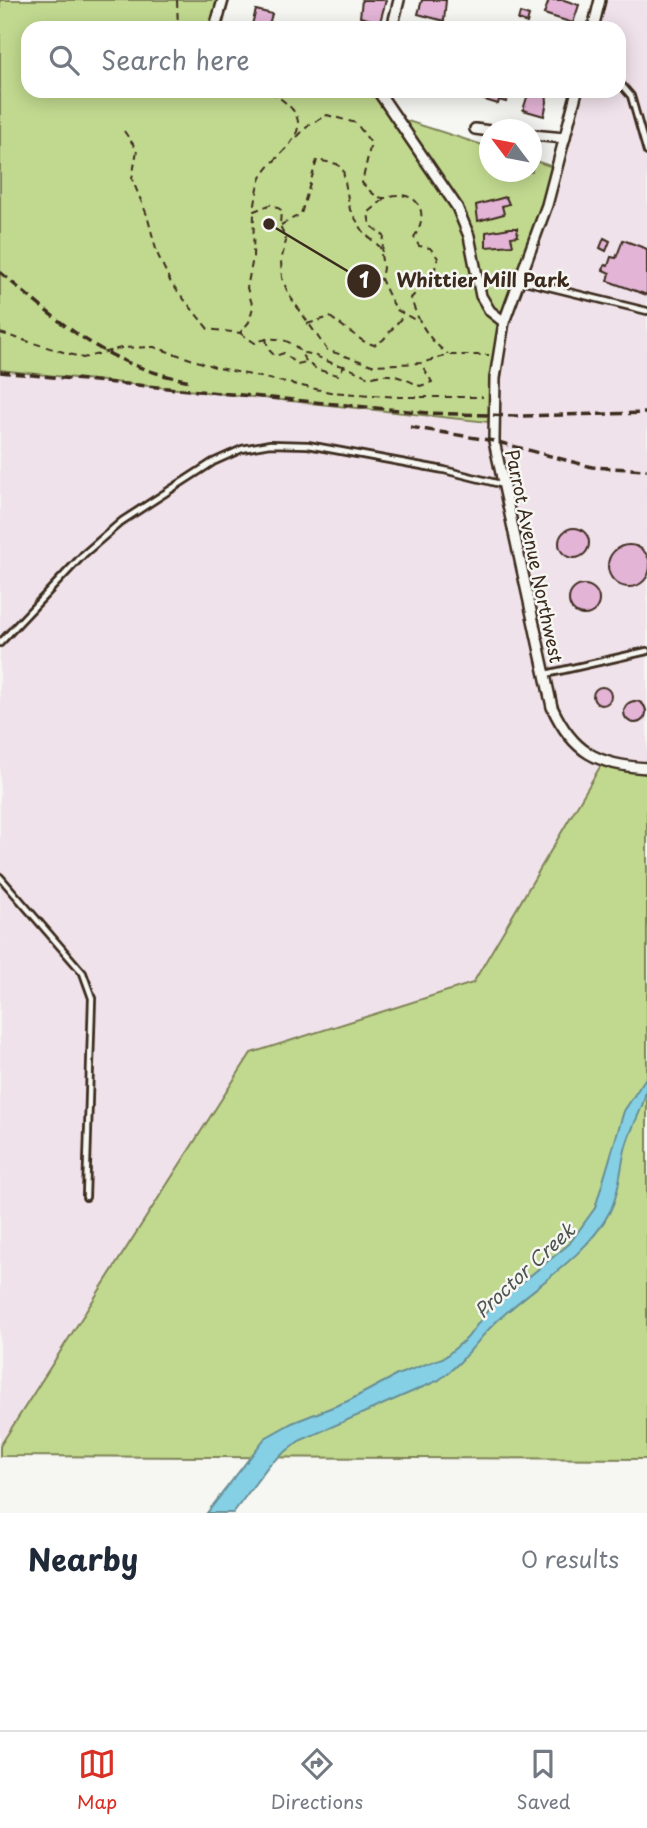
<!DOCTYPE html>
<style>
:root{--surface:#fff;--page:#f6f6f7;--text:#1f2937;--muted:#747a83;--line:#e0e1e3;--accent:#d93025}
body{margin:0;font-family:"Playpen Sans",sans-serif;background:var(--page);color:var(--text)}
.compass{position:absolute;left:479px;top:119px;width:63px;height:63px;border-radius:50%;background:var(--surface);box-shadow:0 4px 18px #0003;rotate:302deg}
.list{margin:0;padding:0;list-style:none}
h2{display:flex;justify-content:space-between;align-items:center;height:91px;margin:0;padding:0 28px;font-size:30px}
h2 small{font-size:23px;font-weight:400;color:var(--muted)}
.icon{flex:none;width:38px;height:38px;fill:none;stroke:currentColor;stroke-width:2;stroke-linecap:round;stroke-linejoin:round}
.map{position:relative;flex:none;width:647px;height:1513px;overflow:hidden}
.search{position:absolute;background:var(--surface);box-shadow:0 4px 18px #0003;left:21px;right:21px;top:21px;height:77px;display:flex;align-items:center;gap:18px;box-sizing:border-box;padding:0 24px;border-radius:21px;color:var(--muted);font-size:26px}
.sheet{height:217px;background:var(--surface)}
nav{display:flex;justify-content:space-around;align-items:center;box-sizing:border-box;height:98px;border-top:2px solid var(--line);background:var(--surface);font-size:19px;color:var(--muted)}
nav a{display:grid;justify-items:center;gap:4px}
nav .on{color:var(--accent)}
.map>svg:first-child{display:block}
.built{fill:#f0e2ea}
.green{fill:#c1d98f;stroke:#7e8256;stroke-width:2}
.water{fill:#85d0e5;stroke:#678e95;stroke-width:2}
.building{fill:#e3b4d6;stroke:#3b2a1e;stroke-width:2}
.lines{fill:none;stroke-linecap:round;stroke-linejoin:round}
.lane-casing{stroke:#3b2a1e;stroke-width:10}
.street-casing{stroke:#3b2a1e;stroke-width:14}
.path{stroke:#3b2a1e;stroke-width:2;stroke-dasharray:7 5;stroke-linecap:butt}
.lane{stroke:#f6f6f2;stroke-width:4.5}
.street{stroke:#f6f6f2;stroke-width:9}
.rail{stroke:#3b2a1e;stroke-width:3.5;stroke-dasharray:10 5;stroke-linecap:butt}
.labels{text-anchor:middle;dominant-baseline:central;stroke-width:5;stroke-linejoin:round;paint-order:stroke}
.street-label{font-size:18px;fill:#3b2a1e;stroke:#f6f6f2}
.water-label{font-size:19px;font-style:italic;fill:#4e5450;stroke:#f6f6f2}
.leader{fill:none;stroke:#3b2a1e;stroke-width:2.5}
.callout-dot{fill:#3b2a1e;stroke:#f6f6f2;stroke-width:2.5}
.mark-label{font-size:21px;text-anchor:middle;font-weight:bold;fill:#fff}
.callout-label{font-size:19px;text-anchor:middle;font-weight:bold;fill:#3b2a1e;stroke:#f6f6f2;stroke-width:5;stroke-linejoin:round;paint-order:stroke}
</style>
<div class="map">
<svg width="647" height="1513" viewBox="0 0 647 1513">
<rect width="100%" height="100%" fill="#f6f6f2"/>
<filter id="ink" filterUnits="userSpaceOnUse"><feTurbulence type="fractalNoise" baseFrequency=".0143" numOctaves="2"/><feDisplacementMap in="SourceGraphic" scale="14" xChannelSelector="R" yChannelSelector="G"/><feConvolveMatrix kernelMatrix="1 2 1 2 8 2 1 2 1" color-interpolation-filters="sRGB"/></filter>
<g filter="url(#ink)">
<path class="built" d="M 600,0 L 647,0 L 647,766 L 604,760 L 473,983 L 251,1053 L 0,1446 L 0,370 L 487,421 L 505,321 L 576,91 L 619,91 L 619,28 L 592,28 Z"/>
<g class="green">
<path d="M 0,0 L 229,0 L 222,28 L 28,28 L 28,91 L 375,91 L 398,118 L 489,147 L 490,172 L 532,172 L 532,160 L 556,168 L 505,321 L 495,408 L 490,408 L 488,422 L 0,370 Z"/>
<path d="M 604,760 L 647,766 L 647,1459 L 0,1456 L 0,1446 L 251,1053 L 473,983 Z"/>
</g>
<path class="water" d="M 647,1076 C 647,1107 634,1118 626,1146 C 620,1168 620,1193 609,1213 C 587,1256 533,1287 498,1320 C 477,1339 464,1363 439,1380 L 299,1441 L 269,1465 L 233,1513 L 207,1513 L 265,1438 L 292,1423 L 348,1401 L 397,1375 L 445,1357 L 467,1338 L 488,1310 L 569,1244 L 595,1208 L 624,1111 Z"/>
<g class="building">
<path d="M 362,0 L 386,0 L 380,22 L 360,17 Z"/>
<path d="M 422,0 L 446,0 L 444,21 L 418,14 Z"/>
<path d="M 549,0 L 564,0 L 579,5 L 573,23 L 544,14 Z"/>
<path d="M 256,10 L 272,14 L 268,28 L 251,28 Z"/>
<path d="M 520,13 L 529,16 L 527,23 L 518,20 Z"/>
<path d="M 415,23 L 419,24 L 434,28 L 414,28 Z"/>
<path d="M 484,91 L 510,91 L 506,102 L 499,100 L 498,104 L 482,99 Z"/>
<path d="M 529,91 L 546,91 L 547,102 L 544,116 L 523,110 Z"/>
<path d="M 506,197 L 509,204 L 502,206 L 504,214 L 478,221 L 476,205 Z"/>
<path d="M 510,228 L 517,228 L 518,236 L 511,237 L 513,245 L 486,247 L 486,232 Z"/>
<path d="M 604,238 L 610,241 L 606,251 L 600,248 Z"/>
<path d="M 623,240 L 647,249 L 647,295 L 608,281 L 610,273 L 603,270 L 605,265 L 608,266 L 611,257 L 616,258 Z"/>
<circle cx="574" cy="543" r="15"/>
<circle cx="629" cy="566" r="21"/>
<circle cx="584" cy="600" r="15"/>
<circle cx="602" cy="696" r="9"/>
<circle cx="635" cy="712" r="11"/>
</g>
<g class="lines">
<g class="lane-casing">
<g id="lane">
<path d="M 619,82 L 631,96 L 647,152"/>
<path d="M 520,280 L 647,311"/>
<path d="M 0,643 L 84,554 L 122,521 L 213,462 L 242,449 L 270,444 L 308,445 L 444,470 L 504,485"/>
<path d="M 546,674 L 647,651"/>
<path d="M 0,877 L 83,973 L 92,998 L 86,1197"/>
</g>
</g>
<g class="street-casing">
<g id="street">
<path d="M 215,28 L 223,0"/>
<path d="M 392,28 L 399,0"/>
<path d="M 593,28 L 600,0"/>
<path d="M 378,91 L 457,207 L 469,236 L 481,296 L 490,311 L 504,322"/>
<path d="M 577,91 L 547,205 L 504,322 L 495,378 L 494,441 L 552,707 C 573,753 598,765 647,768"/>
<path d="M 475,129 L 490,131"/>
<path d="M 532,135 L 565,138"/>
</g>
</g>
<g class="path">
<path d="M 177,0 L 178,28"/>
<path d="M 271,91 C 278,97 287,103 292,109 C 314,136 271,157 261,178 C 257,188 256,200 254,211 L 272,204 L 281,210 L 280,225 L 286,241 L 281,261 L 282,278 L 289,295 L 327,350 L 372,365 L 421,363 L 449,355 L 489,355"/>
<path d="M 124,131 L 137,150 L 132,179 L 147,215 L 157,253 L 171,283 L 208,329 L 240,333 L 249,322 L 253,307 L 247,288 L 253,258 L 254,212"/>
<path d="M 297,137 L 309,125 L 327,115 L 356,123 L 371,143 L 362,183 C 368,189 376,199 385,198 C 389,198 392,195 396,195 C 424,194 427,219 414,237 L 419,246 L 430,248 L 438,258 L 433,275 L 411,298 C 417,320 429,341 448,354"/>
<path d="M 281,225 L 301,214 L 317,160 L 337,164 L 343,170 L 350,210 L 365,234 L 380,247 L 383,268 L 381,279 L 391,300 L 397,310 L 417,321"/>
<path d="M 382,252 L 384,236 L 370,225 L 368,213 L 384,199"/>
<path d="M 307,324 L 330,317 L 363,341 L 374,345 L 383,340 L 403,316"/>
<path d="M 0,333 L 83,358 L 121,348 L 154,347 L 218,368 L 330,392 L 399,397 L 483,397"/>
<path d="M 240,333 L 255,343 C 270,335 290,338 301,352"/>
<path d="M 266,338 L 268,349 L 275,356 L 284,353 L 297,364 L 306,362"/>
<path d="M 344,366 C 328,365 316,352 301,353 C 309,369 321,371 338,375 L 344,366 L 371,378 C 388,370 405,379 420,386 L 432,382 L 421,364"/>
</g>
<use href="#lane" class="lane"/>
<use href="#street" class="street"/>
<g class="rail">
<path d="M 0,272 C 61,324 108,367 191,381"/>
<path d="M 0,372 L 429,413 L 519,416 L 647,413"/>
<path d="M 410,427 L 494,441 L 592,467 L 647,470"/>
</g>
</g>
</g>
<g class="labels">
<g class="street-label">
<text transform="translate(535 556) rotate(78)">Parrot Avenue Northwest</text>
</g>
<g class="water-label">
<text transform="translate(524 1270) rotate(-43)">Proctor Creek</text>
</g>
</g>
<path class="leader" d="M269 224L364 281"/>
<g class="callout-dot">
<circle cx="269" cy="224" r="7"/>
<circle cx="364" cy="281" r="18"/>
</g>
<g class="mark-label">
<text x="364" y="288">1</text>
</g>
<g class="callout-label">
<text x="483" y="287">Whittier Mill Park</text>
</g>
</svg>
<svg class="compass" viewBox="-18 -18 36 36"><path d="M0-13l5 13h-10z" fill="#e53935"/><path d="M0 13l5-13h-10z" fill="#747a83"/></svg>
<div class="search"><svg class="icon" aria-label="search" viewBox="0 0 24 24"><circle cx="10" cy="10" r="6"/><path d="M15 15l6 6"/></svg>Search here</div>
</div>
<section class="sheet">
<h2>Nearby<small>0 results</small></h2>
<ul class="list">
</ul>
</section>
<nav>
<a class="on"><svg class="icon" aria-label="map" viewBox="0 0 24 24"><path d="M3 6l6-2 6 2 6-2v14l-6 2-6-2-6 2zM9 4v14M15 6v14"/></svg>Map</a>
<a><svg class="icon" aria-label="directions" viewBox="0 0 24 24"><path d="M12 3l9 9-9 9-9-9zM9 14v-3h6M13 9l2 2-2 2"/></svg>Directions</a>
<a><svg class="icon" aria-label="saved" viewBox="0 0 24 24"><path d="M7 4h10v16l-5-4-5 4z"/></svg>Saved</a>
</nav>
